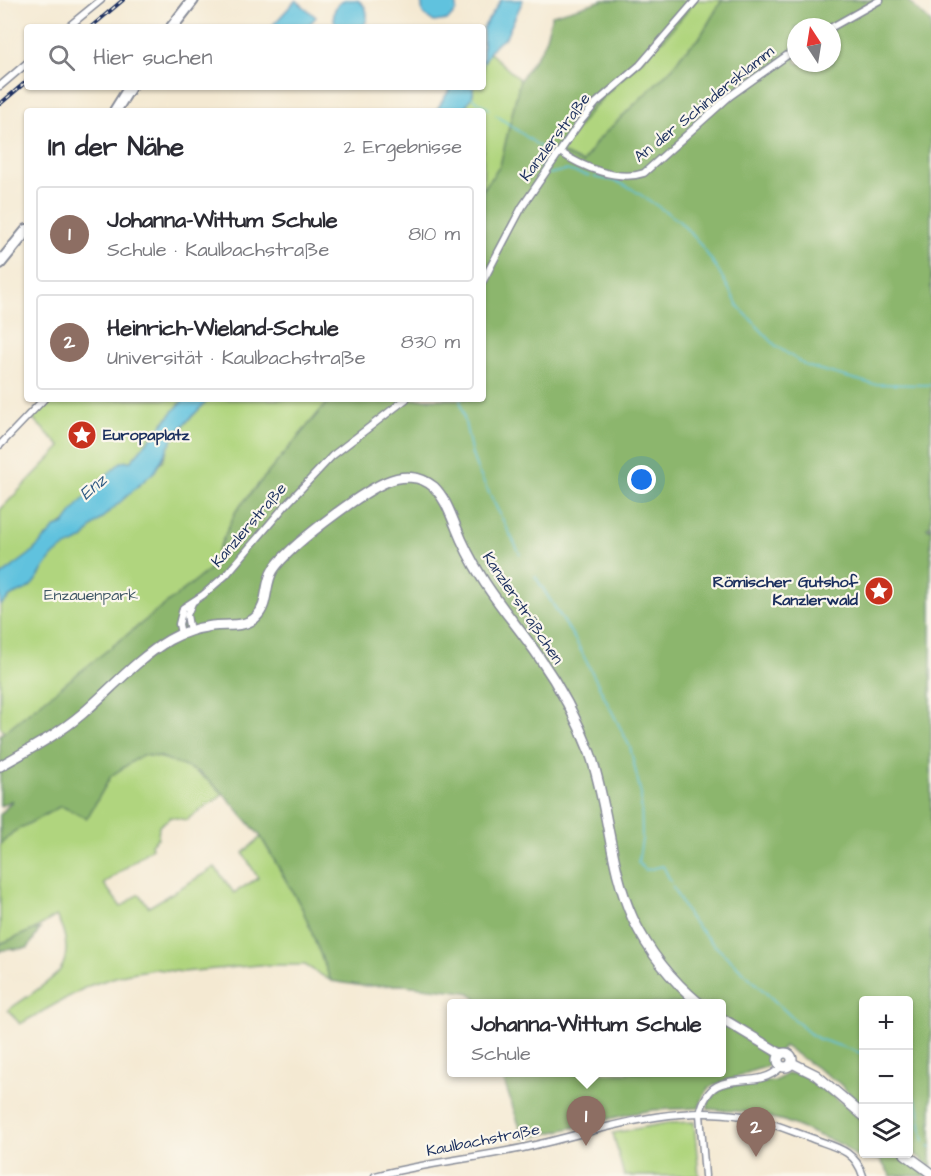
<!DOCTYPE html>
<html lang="de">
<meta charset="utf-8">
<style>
:root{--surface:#fff;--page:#f2f2f3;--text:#2b2b33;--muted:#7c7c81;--line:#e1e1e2;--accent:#c8321e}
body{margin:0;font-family:"Architects Daughter",sans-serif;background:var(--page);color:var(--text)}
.controls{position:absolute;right:18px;bottom:18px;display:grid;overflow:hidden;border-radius:6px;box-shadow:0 2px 4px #0004}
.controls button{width:54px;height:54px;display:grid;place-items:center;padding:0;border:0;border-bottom:2px solid var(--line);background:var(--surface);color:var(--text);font:30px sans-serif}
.compass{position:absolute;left:787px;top:18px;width:54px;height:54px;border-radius:50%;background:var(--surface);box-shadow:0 2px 4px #0004;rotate:348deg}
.you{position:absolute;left:642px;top:480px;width:21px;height:21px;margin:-15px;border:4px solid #fff;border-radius:50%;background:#1a73e8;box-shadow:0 0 0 9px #1a73e833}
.badge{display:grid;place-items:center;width:39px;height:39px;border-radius:50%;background:var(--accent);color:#fff;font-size:20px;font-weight:700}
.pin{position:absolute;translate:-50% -50px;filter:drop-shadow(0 2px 3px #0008)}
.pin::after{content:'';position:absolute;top:32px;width:21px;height:18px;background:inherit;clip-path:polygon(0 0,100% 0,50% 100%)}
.popup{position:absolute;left:447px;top:999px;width:279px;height:78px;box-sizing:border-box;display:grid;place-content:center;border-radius:6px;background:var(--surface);filter:drop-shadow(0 2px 4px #0005);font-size:20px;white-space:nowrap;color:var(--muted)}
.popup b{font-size:22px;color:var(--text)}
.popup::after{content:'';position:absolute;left:50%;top:100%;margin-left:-12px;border:12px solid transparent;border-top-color:var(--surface)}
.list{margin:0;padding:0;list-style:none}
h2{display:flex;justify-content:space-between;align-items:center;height:78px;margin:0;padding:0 24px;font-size:26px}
h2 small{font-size:20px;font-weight:400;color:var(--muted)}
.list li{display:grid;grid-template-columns:39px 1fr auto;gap:18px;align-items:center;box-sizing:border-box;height:96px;margin:0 12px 12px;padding:0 12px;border:2px solid var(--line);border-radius:6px}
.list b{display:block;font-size:22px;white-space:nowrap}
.list p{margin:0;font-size:20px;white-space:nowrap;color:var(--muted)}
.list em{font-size:20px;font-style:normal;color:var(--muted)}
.icon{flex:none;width:33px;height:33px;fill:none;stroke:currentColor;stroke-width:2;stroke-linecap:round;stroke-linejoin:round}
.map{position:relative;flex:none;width:931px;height:1176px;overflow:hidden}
.search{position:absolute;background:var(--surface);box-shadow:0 2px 4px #0004;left:24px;top:24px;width:462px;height:66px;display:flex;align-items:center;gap:15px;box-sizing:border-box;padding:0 21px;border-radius:6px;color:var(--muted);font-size:22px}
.panel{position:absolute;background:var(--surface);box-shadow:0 2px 4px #0004;left:24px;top:108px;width:462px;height:294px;border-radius:6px}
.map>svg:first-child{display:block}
.green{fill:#b0d57e;stroke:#66826e;stroke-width:1.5}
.forest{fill:#8cb66d;stroke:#547266;stroke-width:1.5;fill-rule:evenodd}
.water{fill:#60c2de;stroke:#3e789e;stroke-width:1.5}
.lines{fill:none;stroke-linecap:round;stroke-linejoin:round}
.stream{stroke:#60c2de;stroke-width:1.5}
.minor-casing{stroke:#888c98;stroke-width:9}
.secondary-casing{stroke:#888c98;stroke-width:12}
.primary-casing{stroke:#888c98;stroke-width:14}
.minor{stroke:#fff;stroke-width:6}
.secondary{stroke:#fff;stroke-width:9}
.primary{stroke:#fff;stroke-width:10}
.rail-casing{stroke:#1b2f5e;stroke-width:4}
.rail{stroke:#fbf7ec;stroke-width:1.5;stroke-dasharray:4.5;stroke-linecap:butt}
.labels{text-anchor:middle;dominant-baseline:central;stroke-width:4.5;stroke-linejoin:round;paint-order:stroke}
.street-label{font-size:16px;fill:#1b2f5e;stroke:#fbf7ec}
.poi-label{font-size:16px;font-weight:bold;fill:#1b2f5e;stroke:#fbf7ec;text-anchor:start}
.park-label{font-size:16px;fill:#405866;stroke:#fbf7ec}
.water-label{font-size:18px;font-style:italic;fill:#305b84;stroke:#fbf7ec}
</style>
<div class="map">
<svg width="931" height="1176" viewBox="0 0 931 1176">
<rect width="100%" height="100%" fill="#fbf7ec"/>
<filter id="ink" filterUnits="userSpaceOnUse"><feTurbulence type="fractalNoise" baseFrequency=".0167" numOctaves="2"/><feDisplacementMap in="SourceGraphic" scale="12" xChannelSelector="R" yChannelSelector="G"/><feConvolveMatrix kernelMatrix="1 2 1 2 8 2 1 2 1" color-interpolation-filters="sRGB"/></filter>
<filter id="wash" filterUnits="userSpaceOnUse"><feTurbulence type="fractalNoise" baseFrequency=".008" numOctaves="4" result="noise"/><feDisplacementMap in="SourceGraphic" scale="24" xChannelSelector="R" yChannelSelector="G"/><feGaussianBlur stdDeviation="1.35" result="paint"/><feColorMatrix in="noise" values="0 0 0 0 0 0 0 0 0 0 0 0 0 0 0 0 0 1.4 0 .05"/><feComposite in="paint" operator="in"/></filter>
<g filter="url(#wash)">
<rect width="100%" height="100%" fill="#f4e9d2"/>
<g class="green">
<path d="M 696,0 L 722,0 L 700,37 L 681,55 L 674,66 L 597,141 L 583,163 L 560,152 L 580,122 Z"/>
<path d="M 489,52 L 520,80 L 500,166 L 483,190 L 483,111 L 463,111 L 473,94 L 473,87 L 483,87 L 483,64 Z"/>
<path d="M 47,399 L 184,399 L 131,461 L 121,462 L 90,493 L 64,523 L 56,527 L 31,554 L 0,578 L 0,510 L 61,447 L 30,416 Z"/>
<path d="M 209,399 L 330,399 L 236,511 L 209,570 L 4,732 L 0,726 L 0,605 C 24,589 39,564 63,547 C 77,537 80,548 92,527 L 163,460 L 171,440 L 177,432 Z"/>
<path d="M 142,755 C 178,758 197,770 224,794 L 186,820 L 171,817 L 159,826 L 158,838 L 151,844 L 152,848 L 104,884 L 121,907 L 139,894 L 149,907 L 215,867 L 234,893 L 258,878 L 243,853 L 261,837 L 302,908 L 331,981 L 305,965 L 260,965 L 183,972 L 154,969 L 125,974 L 88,986 L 20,1024 L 8,1010 C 21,1001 51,982 60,970 C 71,954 65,930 56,916 L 33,930 L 0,944 L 0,845 L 13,832 L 61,806 L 87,818 L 111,776 Z"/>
<path d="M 694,1122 L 699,1176 L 624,1176 L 613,1133 L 667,1123 Z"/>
</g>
<g class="forest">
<path d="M 604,0 L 696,0 L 666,37 L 596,103 L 560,152 L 583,163 L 597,141 L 674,66 L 681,55 L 700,37 L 722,0 L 907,0 L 931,23 L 931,524 L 927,527 L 929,529 L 931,526 L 931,1167 L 909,1149 L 908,1000 L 864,1000 L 863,1107 L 839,1083 L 784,1046 L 769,1064 L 763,1068 C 752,1070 742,1075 732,1079 C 710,1086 707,1085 699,1108 L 653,1110 L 630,1114 L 524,1139 L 501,1073 L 721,1072 L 721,1004 L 477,1003 L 475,998 L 470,993 L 458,991 L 403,985 L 363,986 L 331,981 L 302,908 L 261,837 L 224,794 L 200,773 L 161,757 L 142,755 L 111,776 L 87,818 L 61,806 L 13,832 L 0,845 L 0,815 L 13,800 L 0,806 L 0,735 L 209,570 L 236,511 L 330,399 L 483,399 L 483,190 L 500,166 L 520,80 L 544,45 L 552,15 ZM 796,27 L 832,27 L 832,63 L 796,63 Z"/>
<path d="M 40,929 L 28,948 L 3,950 L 0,952 L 0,944 L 33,930 Z"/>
<path d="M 801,1073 L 850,1109 L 863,1122 L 864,1154 L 897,1154 L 928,1176 L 891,1176 L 880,1160 L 857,1157 L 842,1145 L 784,1121 L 746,1112 L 708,1109 L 708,1102 L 720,1089 L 732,1085 L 775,1081 L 786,1074 Z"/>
</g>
<g class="water">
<path d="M 296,0 L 316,17 L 307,27 L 271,27 Z"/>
<path d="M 344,0 L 357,0 C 368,6 370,17 363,27 L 337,27 C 331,17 333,6 344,0 Z"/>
<path d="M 421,0 L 457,0 L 456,11 L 448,20 L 434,22 L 423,14 Z"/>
<path d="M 501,0 L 523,0 L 506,37 L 492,48 L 483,64 L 483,28 Z"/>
<path d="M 451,87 L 473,87 L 473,94 L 463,111 L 436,111 Z"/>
<path d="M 184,399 L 209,399 L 177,432 L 155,471 L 92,527 C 80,548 71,540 55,554 C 45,563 41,575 32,585 C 25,592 19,592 11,596 C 7,599 4,603 0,605 L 0,578 L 3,574 L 30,554 L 56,527 L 64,524 C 77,503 101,480 121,462 L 131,461 Z"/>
</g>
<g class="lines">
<g class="stream">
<path d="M 470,96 L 489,109"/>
<path d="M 496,115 L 546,151 L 548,155 L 541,167 L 543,171"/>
<path d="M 549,174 L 566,170 L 589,176"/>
<path d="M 594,177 L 618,182 L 632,189 L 678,220 L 697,240 L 717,268 L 739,307 L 776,346 L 806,366 L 872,384 L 931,385"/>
<path d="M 460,399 L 472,455 L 478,471 L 520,554"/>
<path d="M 535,576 L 576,641 L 630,747 L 641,794 L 642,839 L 638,863 L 646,870 L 663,866 L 671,882"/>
<path d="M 672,886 L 689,917 L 710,941 L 809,1033 L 819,1039 L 864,1054"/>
<path d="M 908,1090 C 924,1106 918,1121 924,1141"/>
<path d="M 928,1146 L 931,1147"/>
</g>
</g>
</g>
<g filter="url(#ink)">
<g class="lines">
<g class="minor-casing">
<g id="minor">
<path d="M 68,27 L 101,0"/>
<path d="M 832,27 L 880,0"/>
<path d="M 0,86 L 27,63"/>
<path d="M 560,152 C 582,167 618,182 644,173 L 730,96 L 796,49"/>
<path d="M 483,281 L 522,207 L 580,122 L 596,103 L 640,65 L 696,0"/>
<path d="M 0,445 L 44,399"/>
<path d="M 190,631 L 187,615 L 192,603"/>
<path d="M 181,634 L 179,624 L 183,608 L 203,595 L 226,575 L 284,507 L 332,456 L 406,399"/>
<path d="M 375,1176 C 425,1163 477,1158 527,1147 C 598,1131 668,1104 742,1116 C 766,1120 788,1130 811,1138 C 834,1147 855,1149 863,1176"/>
<path d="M 705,1176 L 700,1114 C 711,1061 754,1095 781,1067"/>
</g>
</g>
<g class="secondary-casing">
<g id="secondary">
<path d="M 0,766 C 28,750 57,735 82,714 C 110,690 137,659 169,640 C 183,632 197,628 212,626 C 227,624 245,628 256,617 C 269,605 264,584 273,570 C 289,546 359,494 386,482 C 402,475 420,475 434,487 C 445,498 450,513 456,527 C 463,545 472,562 482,578 C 499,606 521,630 539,657 C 560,687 577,719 590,753 C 609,807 609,867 633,919 C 649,952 671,980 700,1004"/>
<path d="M 721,1018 L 781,1054"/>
<circle cx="785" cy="1060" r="7"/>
<path d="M 792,1063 L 816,1075 L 864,1116"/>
<path d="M 905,1154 L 931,1173"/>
</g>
</g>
<g class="primary-casing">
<g id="primary">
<path d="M 172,27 L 193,0"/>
<path d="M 115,111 L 130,87"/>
<path d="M 0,263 L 27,230"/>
</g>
</g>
<use href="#minor" class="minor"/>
<use href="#secondary" class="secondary"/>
<use href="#primary" class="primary"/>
<g class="rail-casing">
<g id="rail">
<path d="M 91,27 L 123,0"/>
<path d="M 0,104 L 27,81"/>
</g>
</g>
<use href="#rail" class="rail"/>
</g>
</g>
<defs>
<g id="sight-disc" transform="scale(1.5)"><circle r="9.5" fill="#c8321e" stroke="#fbf7ec"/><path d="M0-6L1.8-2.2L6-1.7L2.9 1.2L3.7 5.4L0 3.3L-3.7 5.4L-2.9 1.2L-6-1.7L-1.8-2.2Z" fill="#fff"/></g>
</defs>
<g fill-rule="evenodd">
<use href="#sight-disc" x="82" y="435"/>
<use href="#sight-disc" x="879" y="591"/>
</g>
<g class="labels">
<g class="street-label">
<text transform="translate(704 104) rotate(-39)">An der Schindersklamm</text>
<text transform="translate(555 137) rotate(-53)">Kanzlerstraße</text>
<text transform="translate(249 525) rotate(-49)">Kanzlerstraße</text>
<text transform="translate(523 608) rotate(56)">Kanzlersträßchen</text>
<text transform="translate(483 1140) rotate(-11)">Kaulbachstraße</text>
</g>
<g class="poi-label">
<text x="103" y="435">Europaplatz</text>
<text x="858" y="582" text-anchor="end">Römischer Gutshof<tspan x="858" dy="18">Kanzlerwald</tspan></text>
</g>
<g class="park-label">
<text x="91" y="595">Enzauenpark</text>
</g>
<g class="water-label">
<text transform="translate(93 487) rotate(-41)">Enz</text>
</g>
</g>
</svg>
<div class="controls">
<button>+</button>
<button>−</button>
<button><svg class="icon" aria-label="layers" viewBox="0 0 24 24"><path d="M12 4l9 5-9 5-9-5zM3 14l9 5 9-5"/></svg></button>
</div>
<svg class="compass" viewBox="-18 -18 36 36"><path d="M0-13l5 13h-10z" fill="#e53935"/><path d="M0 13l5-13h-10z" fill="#7c7c81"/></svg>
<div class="you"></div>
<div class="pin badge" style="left:586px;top:1146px;background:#8d6e63">1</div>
<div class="popup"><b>Johanna-Wittum Schule</b>Schule</div>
<div class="pin badge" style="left:756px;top:1157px;background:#8d6e63">2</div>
<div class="search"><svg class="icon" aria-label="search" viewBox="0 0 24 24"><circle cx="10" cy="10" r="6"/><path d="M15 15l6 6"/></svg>Hier suchen</div>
<section class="panel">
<h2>In der Nähe<small>2 Ergebnisse</small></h2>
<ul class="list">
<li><span class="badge" style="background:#8d6e63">1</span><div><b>Johanna-Wittum Schule</b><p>Schule · Kaulbachstraße</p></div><em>810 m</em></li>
<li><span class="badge" style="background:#8d6e63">2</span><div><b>Heinrich-Wieland-Schule</b><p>Universität · Kaulbachstraße</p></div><em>830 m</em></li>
</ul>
</section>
</div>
